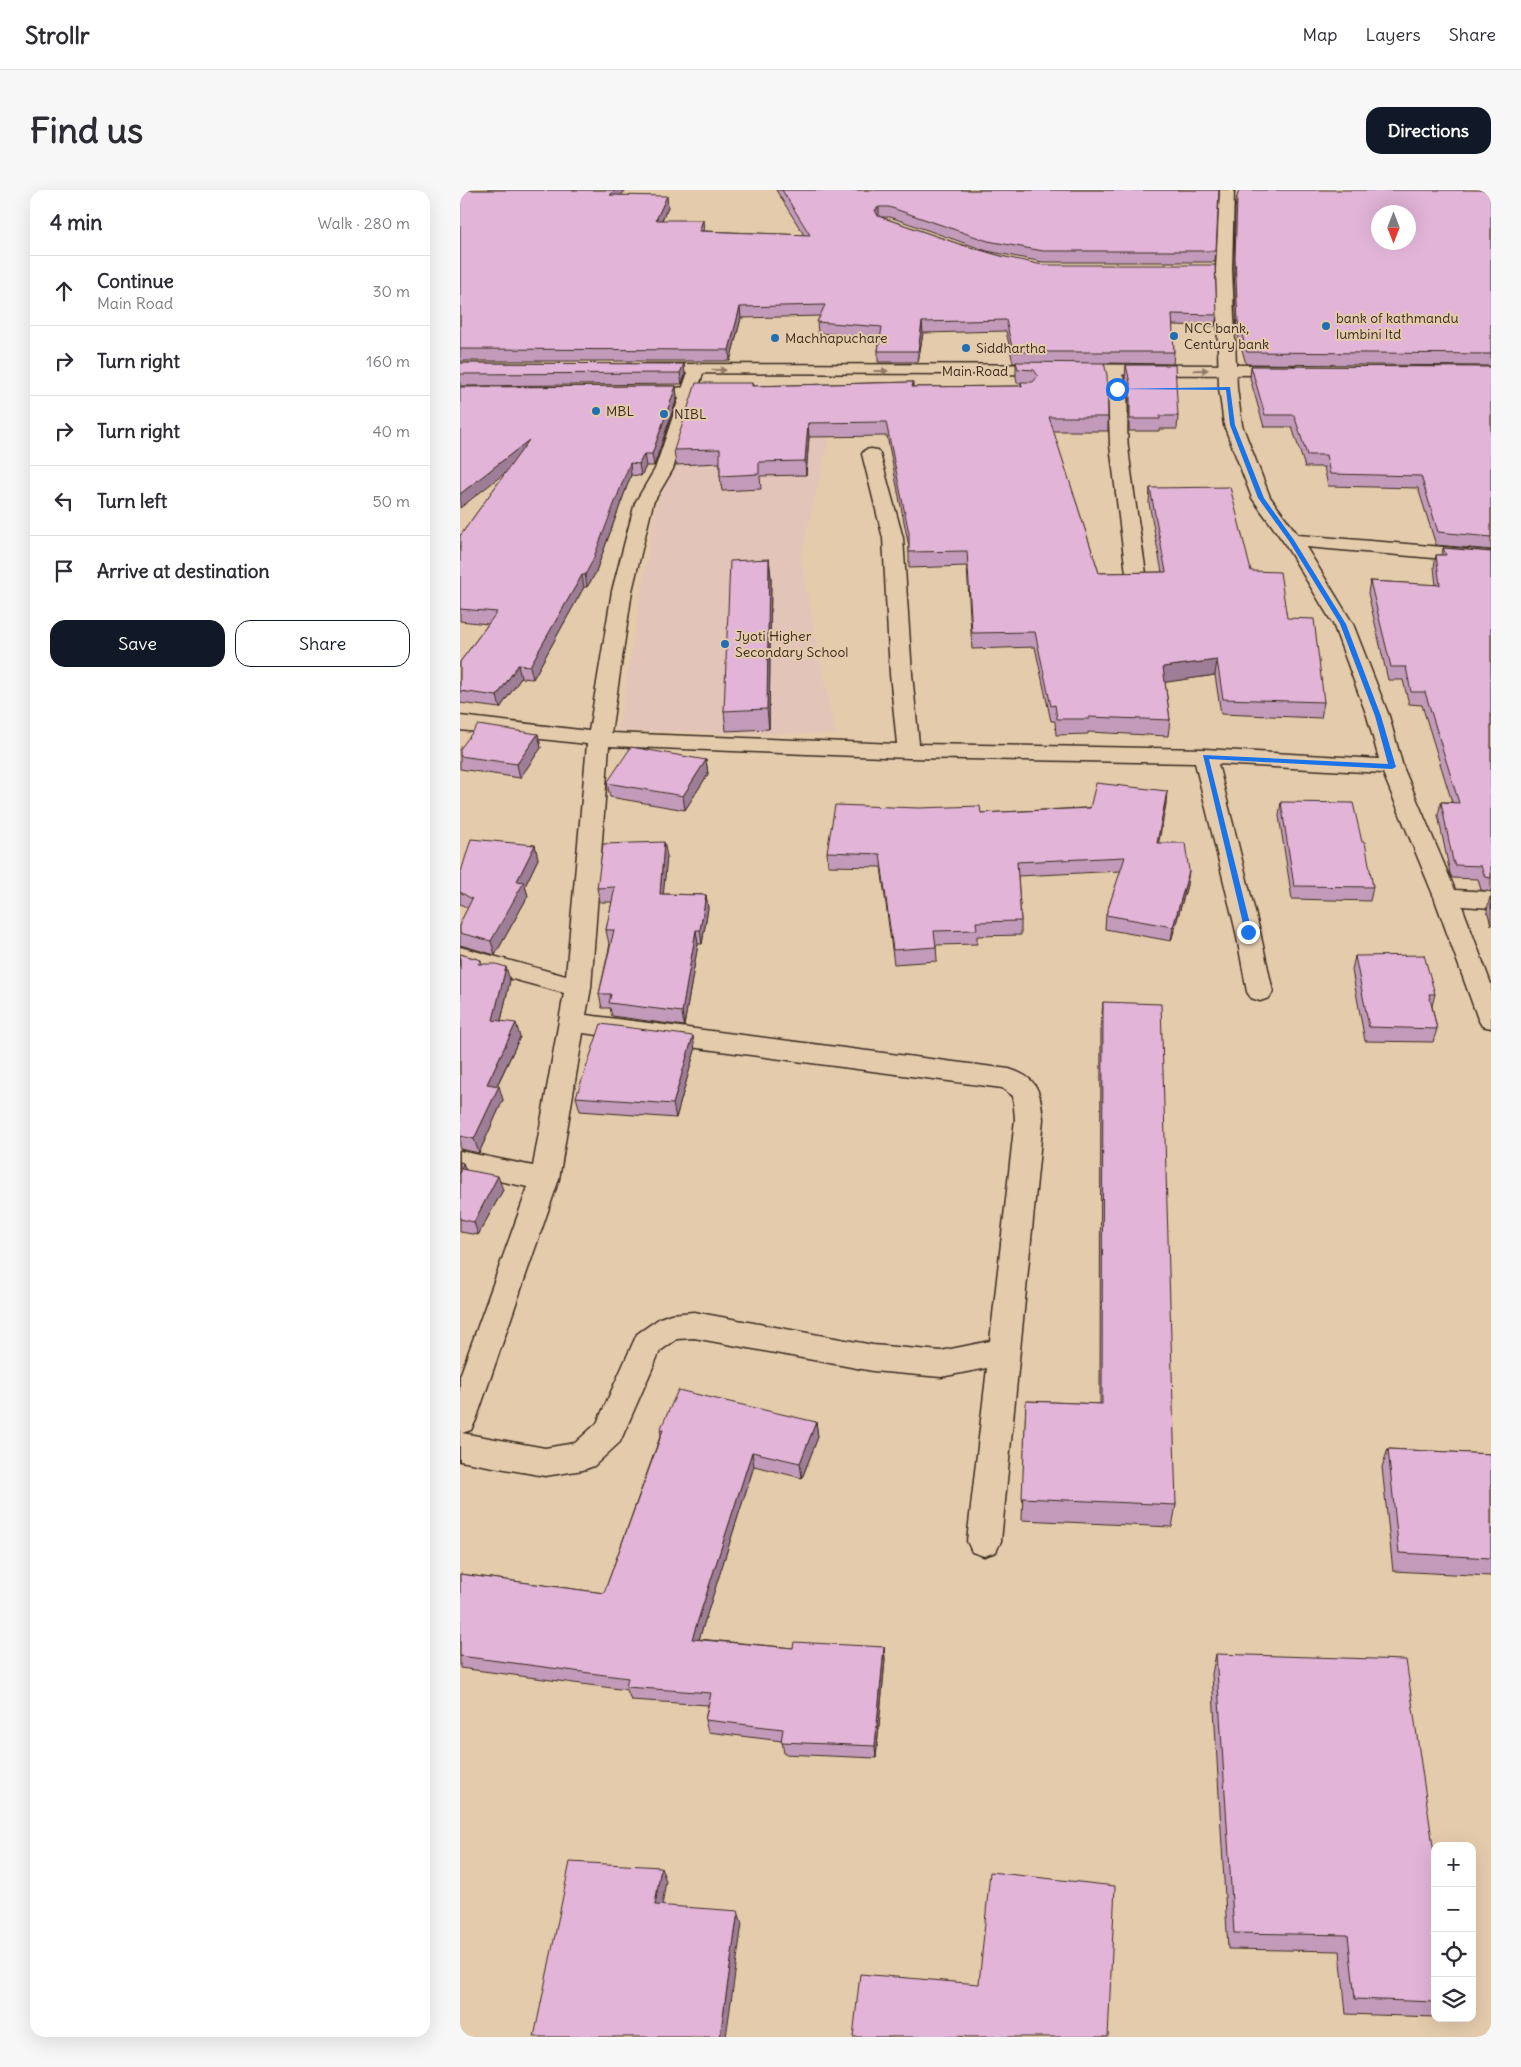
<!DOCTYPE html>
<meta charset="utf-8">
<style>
:root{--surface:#fff;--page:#f7f7f7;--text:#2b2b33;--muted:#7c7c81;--line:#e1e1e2;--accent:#111827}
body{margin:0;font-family:Delius,sans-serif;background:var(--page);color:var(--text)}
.controls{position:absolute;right:15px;bottom:15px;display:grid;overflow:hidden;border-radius:10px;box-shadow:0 5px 20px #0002}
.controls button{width:45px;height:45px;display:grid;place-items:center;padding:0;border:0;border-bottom:1px solid var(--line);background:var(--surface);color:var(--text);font:25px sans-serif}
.compass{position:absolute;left:911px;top:15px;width:45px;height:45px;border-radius:50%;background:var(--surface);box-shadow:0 5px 20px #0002;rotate:180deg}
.stop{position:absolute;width:15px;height:15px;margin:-11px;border:4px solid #1a73e8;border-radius:50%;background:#fff}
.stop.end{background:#1a73e8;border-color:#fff;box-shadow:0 1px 5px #0008}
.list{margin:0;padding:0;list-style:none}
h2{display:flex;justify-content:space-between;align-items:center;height:65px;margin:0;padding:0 20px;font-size:21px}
h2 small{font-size:16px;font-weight:400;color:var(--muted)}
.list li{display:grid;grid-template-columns:32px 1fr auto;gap:15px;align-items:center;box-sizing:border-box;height:70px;padding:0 20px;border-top:1px solid var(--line)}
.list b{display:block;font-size:19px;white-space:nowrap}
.list p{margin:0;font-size:16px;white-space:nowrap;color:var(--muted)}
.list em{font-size:16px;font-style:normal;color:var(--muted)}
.actions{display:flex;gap:10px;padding:15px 20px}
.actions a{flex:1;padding:11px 0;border:1px solid var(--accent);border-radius:15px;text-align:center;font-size:18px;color:var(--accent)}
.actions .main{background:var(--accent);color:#fff}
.icon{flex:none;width:28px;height:28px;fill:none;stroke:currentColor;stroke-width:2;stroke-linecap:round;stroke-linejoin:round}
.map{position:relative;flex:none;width:1031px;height:1847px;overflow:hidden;border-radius:15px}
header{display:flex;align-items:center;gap:30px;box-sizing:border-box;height:70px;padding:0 25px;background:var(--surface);border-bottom:1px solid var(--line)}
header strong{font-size:24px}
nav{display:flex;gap:28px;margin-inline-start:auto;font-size:18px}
.intro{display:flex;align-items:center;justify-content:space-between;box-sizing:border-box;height:120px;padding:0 30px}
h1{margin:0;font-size:35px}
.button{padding:12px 22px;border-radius:15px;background:var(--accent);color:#fff;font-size:18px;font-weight:700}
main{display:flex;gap:30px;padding:0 30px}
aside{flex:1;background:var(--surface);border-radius:15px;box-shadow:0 5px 20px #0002}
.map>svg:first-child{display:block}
.built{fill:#e3c4b9}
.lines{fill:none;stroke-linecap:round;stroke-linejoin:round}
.minor-casing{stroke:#3b2a1e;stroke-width:3}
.major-casing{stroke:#3b2a1e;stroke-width:3}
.minor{fill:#e4cbac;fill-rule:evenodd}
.major{fill:#e4cbac;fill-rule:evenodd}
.wall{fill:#c29bba;stroke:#3b2a1e}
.shaded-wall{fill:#9e7e97;stroke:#3b2a1e}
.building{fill:#e1b4d8;stroke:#3b2a1e;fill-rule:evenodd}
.oneway{fill:#907a65}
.route{fill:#1a73e8}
.poi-dot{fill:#1f6fb2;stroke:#e4cbac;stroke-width:2}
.labels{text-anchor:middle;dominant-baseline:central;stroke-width:4;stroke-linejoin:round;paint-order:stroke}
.far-poi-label{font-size:14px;fill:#3b2a1e;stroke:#e4cbac;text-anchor:start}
.far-street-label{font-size:14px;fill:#3b2a1e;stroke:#e4cbac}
</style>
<header>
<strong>Strollr</strong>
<nav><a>Map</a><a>Layers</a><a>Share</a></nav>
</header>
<div class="intro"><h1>Find us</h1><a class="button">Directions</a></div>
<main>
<aside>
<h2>4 min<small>Walk · 280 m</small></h2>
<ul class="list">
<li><svg class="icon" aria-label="ahead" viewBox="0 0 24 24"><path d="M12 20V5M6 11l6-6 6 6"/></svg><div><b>Continue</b><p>Main Road</p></div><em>30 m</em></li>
<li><svg class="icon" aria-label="right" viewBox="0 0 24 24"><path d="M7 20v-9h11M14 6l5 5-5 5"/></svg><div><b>Turn right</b></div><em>160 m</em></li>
<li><svg class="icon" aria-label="right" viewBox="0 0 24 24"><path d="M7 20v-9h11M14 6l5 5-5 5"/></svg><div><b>Turn right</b></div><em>40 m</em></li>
<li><svg class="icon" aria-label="left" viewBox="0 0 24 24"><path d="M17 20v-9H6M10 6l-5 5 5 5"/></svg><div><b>Turn left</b></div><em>50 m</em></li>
<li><svg class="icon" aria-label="arrive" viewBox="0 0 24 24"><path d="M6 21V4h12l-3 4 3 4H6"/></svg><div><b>Arrive at destination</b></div></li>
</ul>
<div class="actions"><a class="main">Save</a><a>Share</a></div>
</aside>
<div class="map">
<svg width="1031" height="1847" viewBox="0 0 1031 1847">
<rect width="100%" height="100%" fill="#e4cbac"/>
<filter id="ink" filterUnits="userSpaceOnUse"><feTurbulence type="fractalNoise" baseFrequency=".02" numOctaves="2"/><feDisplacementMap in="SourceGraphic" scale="10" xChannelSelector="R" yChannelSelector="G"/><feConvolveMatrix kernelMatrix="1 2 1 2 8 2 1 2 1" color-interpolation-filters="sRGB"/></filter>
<g filter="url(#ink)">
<path class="built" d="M 218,240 L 371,240 L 340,368 L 375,544 L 158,541 L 196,316 Z"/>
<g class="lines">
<g class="minor-casing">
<g id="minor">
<path d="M 760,0 L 774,0 L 772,79 L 777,198 L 782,235 L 810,307 L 838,345 L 1031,361 L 1031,373 L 846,357 L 893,434 L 929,526 L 943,577 L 995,700 L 1031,702 L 1031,718 L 1002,716 L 1031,794 L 1031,838 L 1022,836 L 1018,829 L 974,707 L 923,583 L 758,574 L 800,742 L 813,802 L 809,808 L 800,811 L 791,808 L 787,802 L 776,742 L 735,573 L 449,568 L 149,556 L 131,798 L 126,825 L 549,879 C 579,888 580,902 583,929 L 541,1351 L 536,1362 L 524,1366 L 512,1362 L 507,1351 L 527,1178 L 481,1187 L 413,1181 L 234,1148 L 217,1149 L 200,1161 L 160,1252 L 134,1276 L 123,1280 L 85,1286 L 0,1271 L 0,1186 L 68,997 L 0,983 L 0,961 L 73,976 L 104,803 L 0,775 L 0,757 L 106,786 L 127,554 L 0,540 L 0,526 L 129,541 L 152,401 L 175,313 L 195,279 L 230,176 L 242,176 L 244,180 L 213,279 L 193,313 L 172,401 L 151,543 L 437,554 L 430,484 L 423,348 L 402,264 L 405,260 L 411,259 L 417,260 L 420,264 L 443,348 L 452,484 L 459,554 L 745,559 L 919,569 L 907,526 L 873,434 L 823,351 L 792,308 L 764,235 L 759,198 L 756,79 ZM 123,843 L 542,898 L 553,906 L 555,929 L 530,1151 L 481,1161 L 413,1155 L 234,1122 L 211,1124 L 200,1128 L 177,1144 L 137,1233 L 115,1253 L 85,1258 L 2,1243 L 11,1240 L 16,1230 L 99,989 Z"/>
<path d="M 652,176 L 658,177 C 673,199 665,233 668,257 C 673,302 681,346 687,391 L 684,395 L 677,397 L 670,395 L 667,391 L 650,255 L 648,199 L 644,181 L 646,177 Z"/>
</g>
</g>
<g class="major-casing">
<g id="major">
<path d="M 186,174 L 828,175 L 834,176 L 836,180 L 834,184 L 828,185 L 180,183 L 178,179 L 180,175 Z"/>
<path d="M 270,197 L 276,198 L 279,202 L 276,206 L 180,208 L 174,207 L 171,203 L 174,199 L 180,198 Z"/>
</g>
</g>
<use href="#minor" class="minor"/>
<use href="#major" class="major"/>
</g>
<g class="wall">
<path d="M 0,0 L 166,0 L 161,5 L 208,17 L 202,30 L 244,41 L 344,45 L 316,0 L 759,0 L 755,72 L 583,72 L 527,61 L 430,27 L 421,27 L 499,54 L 541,66 L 757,125 L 755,136 L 712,135 L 714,162 L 713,174 L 644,173 L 648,227 L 648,241 L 593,241 L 639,383 L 702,382 L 689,313 L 690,298 L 791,381 L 827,428 L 864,512 L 861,528 L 761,524 L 755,485 L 705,492 L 710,530 L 708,546 L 628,542 L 628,544 L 596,545 L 595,531 L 591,531 L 575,457 L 512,459 L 507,376 L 449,378 L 449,357 L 427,246 L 349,247 L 346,285 L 300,286 L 301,299 L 262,301 L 260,286 L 260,273 L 216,275 L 214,260 L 292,193 L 293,196 L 453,192 L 453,197 L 561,196 L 561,193 L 557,193 L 556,187 L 556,173 L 553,173 L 546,141 L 463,143 L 458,172 L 418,172 L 418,161 L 420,148 L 358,143 L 357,132 L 360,126 L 281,128 L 270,171 L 0,171 Z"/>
<path d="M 1031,0 L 1031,176 L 786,174 L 777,142 L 774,79 L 775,18 L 777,7 Z"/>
<path d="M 0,173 L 224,174 L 225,185 L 222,194 L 0,196 Z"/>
<path d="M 666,175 L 718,226 L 717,239 L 699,239 L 699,241 L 669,241 L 669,205 L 665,187 Z"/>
<path d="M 791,176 L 1031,177 L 1031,360 L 976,355 L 958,298 L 868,296 L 864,277 L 845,277 L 832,237 L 804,237 L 790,188 Z"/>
<path d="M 216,196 L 217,208 L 194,276 L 186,276 L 181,286 L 171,285 L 135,384 L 127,397 L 124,397 L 73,489 L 61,488 L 40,518 L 0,513 L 0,472 L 28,434 L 0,431 L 0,346 L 47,281 L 0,197 Z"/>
<path d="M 983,358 L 1031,362 L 1031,702 L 1021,700 L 1018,689 L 992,688 L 990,683 L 978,625 L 981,612 L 992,612 L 962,515 L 949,514 L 943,490 L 928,490 L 908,403 L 910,391 L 976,395 L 974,377 L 976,365 L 982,365 Z"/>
<path d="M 309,369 L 311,388 L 309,539 L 266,541 L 264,521 Z"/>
<path d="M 78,544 L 81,558 L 60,588 L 0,579 L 0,559 Z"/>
<path d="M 246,570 L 248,584 L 225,620 L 150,607 L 147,593 Z"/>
<path d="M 821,612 L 902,652 L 913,697 L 910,711 L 832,709 L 819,626 Z"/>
<path d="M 706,614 L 698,653 L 727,695 L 711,751 L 645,739 L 646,725 L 661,681 L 558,686 L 561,731 L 561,745 L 517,746 L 517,754 L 476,755 L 477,771 L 434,774 L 421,677 L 368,676 L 367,662 L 521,623 Z"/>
<path d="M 75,655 L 78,669 L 65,696 L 68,706 L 35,765 L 0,755 L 0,733 L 8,718 L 0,714 L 0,685 Z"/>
<path d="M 207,666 L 203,704 L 246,705 L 248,718 L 242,754 L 238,754 L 224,836 L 152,826 L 150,818 L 142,818 L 139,804 L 150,754 L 149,754 L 146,740 L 152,712 L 140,712 L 137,698 Z"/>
<path d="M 1030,707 L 1031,707 L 1031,735 L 1027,720 Z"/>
<path d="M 0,764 L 21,770 L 22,774 L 50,790 L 41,831 L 60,847 L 37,896 L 43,910 L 19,963 L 0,959 Z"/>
<path d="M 895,766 L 975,804 L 972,816 L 977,839 L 973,852 L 905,851 L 892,780 Z"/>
<path d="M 643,812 L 716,1315 L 712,1337 L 562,1330 L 566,1211 L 640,1214 L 641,836 Z"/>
<path d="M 235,860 L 216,928 L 120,921 L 116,907 Z"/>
<path d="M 0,972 L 3,973 L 6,980 L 43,1000 L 18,1045 L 0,1042 Z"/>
<path d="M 356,1232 L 358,1247 L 342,1288 L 294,1276 L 239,1449 L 333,1458 L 424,1457 L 425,1470 L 416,1568 L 324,1564 L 322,1551 L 248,1542 L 245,1530 L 248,1515 L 171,1510 L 167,1500 L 0,1478 L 0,1384 L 144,1403 L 201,1244 L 200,1240 Z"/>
<path d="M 928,1259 L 1031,1264 L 1031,1386 L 933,1381 L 922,1277 Z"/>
<path d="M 756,1464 L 975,1670 L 975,1827 L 886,1824 L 880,1761 L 768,1759 L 752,1484 Z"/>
</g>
<g class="shaded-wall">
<path d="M 155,0 L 166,0 L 152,15 L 150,5 Z"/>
<path d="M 207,6 L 208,17 L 197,40 L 196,30 Z"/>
<path d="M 419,17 L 419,27 L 415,31 L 415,20 Z"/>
<path d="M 243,30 L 244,41 L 239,41 Z"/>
<path d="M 280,117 L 281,128 L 270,171 L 269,160 Z"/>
<path d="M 462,132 L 463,143 L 458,172 L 458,161 Z"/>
<path d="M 224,174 L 225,185 L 222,194 L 220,183 Z"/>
<path d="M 216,196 L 217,208 L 194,276 L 192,264 Z"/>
<path d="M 348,233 L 349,247 L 346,285 L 345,271 Z"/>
<path d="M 69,250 L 72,262 L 0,318 L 0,304 Z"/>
<path d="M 184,264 L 186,276 L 181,286 L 179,274 Z"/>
<path d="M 170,273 L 171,285 L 135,384 L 127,397 L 125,385 Z"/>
<path d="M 309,369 L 311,388 L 309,539 L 307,519 Z"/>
<path d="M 122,385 L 124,397 L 73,489 L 70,476 Z"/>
<path d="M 757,470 L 755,485 L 701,493 L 703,477 Z"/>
<path d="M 58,475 L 61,488 L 40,518 L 37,506 Z"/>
<path d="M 78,544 L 81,558 L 60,588 L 57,574 Z"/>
<path d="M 246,570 L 248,584 L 225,620 L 223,606 Z"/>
<path d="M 707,601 L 706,614 L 696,667 L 697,653 Z"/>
<path d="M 204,652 L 207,666 L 202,718 L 200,704 Z"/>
<path d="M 75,655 L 78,669 L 65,696 L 68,706 L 35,765 L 31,751 L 57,691 Z"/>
<path d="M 729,681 L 727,695 L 711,751 L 713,737 Z"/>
<path d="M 246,705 L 248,718 L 242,754 L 240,740 Z"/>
<path d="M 236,740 L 238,754 L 224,836 L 222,822 Z"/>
<path d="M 46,777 L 50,790 L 38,844 L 33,830 Z"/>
<path d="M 56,833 L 60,847 L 31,908 L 27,894 Z"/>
<path d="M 233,846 L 235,860 L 216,928 L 213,914 Z"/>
<path d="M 39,896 L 43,910 L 19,963 L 14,949 Z"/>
<path d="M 3,973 L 8,987 L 1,979 Z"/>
<path d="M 38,986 L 43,1000 L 18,1045 L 14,1032 Z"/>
<path d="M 356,1232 L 358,1247 L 342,1288 L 340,1273 Z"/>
<path d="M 292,1262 L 294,1276 L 235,1462 L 232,1449 Z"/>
<path d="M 424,1457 L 425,1470 L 416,1568 L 415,1556 Z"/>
<path d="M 201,1677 L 206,1691 L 200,1729 L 195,1715 Z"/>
<path d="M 278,1721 L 282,1734 L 266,1847 L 260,1847 Z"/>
</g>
<g class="building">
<path d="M 0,0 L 155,0 L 150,5 L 207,6 L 196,30 L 243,30 L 239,41 L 350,45 L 322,0 L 759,0 L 756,61 L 583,61 L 528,51 L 429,17 L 419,17 L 415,20 L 418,26 L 499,54 L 541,66 L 583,75 L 755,75 L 757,125 L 712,124 L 714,162 L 553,162 L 546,130 L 462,132 L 458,161 L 418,161 L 422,137 L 357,132 L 365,115 L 280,117 L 269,160 L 0,159 Z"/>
<path d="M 779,0 L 1031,0 L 1031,164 L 787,162 L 778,131 L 775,68 L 777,7 ZM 918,22 L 948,22 L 948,52 L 918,52 Z"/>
<path d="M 556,172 L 644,173 L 647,185 L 648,227 L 589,227 L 639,383 L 706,382 L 690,298 L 770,297 L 791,381 L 820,382 L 827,428 L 854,429 L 864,512 L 763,509 L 757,470 L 703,477 L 710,530 L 629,527 L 629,529 L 597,529 L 595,515 L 591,516 L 575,442 L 512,443 L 507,361 L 449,362 L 449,343 L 426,232 L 348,233 L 345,271 L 299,272 L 299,284 L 260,286 L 260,259 L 214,260 L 236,193 L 292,193 L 292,196 L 453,192 L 452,197 L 562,196 L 561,192 L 573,192 L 578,186 L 574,180 L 558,179 Z"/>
<path d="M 0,173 L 224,174 L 220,183 L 0,184 Z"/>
<path d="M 666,175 L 715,175 L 718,226 L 700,226 L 700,229 L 670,229 L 670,193 Z"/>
<path d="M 791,176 L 1031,177 L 1031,347 L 978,342 L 961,286 L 870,284 L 866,265 L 847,265 L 834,225 L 805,225 Z"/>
<path d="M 216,196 L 192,264 L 184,264 L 179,274 L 170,273 L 132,372 L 125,385 L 122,385 L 70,476 L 58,475 L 37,506 L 0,501 L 0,472 L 37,422 L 0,419 L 0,346 L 69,250 L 0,304 L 0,197 Z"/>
<path d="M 983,358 L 1031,362 L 1031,688 L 1025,687 L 1021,676 L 995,675 L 993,671 L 981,612 L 999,613 L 965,502 L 951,502 L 946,477 L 931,477 L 910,391 L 980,395 L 976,365 L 986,365 Z"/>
<path d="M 309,369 L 307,519 L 264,521 L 270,371 Z"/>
<path d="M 18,535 L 78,544 L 57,574 L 0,566 L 0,559 Z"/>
<path d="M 171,557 L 246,570 L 223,606 L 147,593 Z"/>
<path d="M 636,593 L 707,601 L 697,653 L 725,653 L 729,681 L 713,737 L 646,725 L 665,667 L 557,672 L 561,731 L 516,732 L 517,740 L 474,741 L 476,757 L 433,760 L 420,664 L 367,662 L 375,615 L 459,618 L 520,616 L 521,623 L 630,618 Z"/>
<path d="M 821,612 L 893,613 L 902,652 L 905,652 L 913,697 L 834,696 Z"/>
<path d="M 11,649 L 75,655 L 57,691 L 64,692 L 31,751 L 0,743 L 0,733 L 12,709 L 0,702 L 0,685 Z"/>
<path d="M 204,652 L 200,704 L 246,705 L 240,740 L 236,740 L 222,822 L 149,813 L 151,804 L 139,804 L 154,740 L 146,740 L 155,697 L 137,698 L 143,654 Z"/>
<path d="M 0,764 L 21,770 L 18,774 L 36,774 L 46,777 L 33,830 L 56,833 L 27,894 L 39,896 L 14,949 L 0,946 Z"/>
<path d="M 964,765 L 975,804 L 969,804 L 977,839 L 909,837 L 895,766 Z"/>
<path d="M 643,812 L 701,814 L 716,1315 L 562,1308 L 566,1211 L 642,1214 Z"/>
<path d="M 141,834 L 233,846 L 213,914 L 116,907 Z"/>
<path d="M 0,972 L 3,973 L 1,979 L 38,986 L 14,1032 L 0,1029 Z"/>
<path d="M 218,1200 L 356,1232 L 340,1273 L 292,1262 L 232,1449 L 333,1458 L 334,1452 L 424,1457 L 415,1556 L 321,1552 L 323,1539 L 245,1530 L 251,1503 L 166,1497 L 168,1488 L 0,1466 L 0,1384 L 144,1403 L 203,1240 L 200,1240 Z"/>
<path d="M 928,1259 L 1031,1264 L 1031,1368 L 939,1363 Z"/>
<path d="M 756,1464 L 946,1470 L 975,1670 L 975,1812 L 895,1809 L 888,1745 L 774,1743 Z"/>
<path d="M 110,1672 L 201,1677 L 195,1715 L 278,1721 L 260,1847 L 74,1847 Z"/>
<path d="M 530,1682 L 655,1696 L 648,1847 L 507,1847 L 497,1846 L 497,1847 L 393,1847 L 400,1784 L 519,1794 Z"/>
</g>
<defs><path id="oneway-solid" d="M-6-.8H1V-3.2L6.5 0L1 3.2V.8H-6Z" transform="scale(1.25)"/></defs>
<g class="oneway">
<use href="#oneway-solid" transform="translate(259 180) rotate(1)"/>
<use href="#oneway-solid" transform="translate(741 180) rotate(-1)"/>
<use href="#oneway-solid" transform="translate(421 181)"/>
</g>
</g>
<path class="route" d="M 770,197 L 775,235 L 804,308 L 834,350 L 886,434 L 921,526 L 936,577 L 932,579 L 749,569 L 792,742 L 788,744 L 785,742 L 743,565 L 928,574 L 915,526 L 880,434 L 829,351 L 798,308 L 770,235 L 766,200 L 654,199 Z"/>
<g class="poi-dot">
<circle cx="866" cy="136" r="5"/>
<circle cx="714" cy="146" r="5"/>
<circle cx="315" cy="148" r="5"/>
<circle cx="506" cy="158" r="5"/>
<circle cx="136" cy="221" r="5"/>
<circle cx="204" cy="224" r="5"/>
<circle cx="265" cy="454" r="5"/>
</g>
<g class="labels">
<g class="far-poi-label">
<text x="876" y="128">bank of kathmandu<tspan x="876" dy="16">lumbini ltd</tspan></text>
<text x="724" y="138">NCC bank,<tspan x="724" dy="16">Century bank</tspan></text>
<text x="325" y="148">Machhapuchare</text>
<text x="516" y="158">Siddhartha</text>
<text x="146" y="221">MBL</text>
<text x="214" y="224">NIBL</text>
<text x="275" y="446">Jyoti Higher<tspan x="275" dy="16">Secondary School</tspan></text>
</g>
<g class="far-street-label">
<text x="515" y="181">Main Road</text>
</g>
</g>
</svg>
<div class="controls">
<button>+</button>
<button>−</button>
<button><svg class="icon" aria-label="locate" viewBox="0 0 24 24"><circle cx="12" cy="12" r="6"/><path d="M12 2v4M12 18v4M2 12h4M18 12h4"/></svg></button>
<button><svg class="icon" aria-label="layers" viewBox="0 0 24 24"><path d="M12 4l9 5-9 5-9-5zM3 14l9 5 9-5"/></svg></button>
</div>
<svg class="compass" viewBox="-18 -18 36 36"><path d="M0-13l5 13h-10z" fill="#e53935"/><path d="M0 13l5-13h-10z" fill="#7c7c81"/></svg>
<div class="stop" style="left:657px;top:199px"></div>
<div class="stop end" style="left:788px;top:742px"></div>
</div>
</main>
